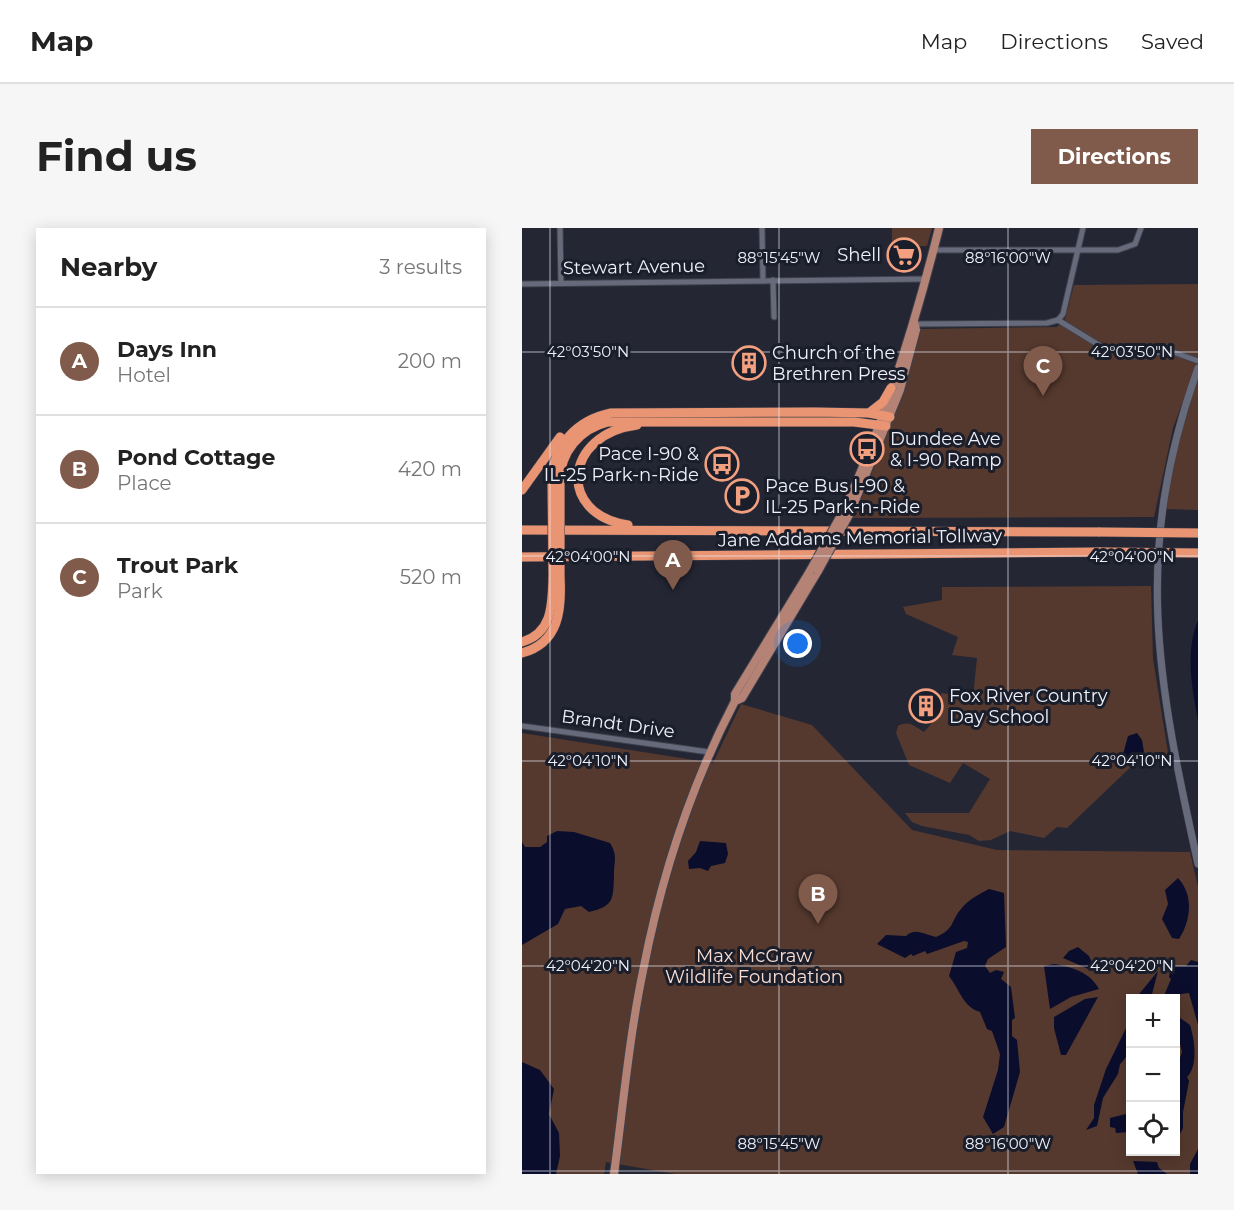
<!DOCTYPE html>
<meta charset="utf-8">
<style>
:root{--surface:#fff;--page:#f6f6f6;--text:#222;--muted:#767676;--line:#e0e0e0;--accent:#805b4c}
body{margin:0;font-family:Montserrat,sans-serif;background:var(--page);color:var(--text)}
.controls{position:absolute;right:18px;bottom:18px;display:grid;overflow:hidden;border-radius:0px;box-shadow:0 3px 15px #0003}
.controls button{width:54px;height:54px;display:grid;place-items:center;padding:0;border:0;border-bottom:2px solid var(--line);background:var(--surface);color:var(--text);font:30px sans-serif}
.you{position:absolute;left:276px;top:416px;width:21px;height:21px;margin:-15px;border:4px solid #fff;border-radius:50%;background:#1a73e8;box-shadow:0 0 0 9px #1a73e833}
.badge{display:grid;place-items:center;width:39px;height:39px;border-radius:50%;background:var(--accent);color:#fff;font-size:20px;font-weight:700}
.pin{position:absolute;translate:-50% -50px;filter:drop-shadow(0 2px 3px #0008)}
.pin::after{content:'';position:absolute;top:32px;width:21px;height:18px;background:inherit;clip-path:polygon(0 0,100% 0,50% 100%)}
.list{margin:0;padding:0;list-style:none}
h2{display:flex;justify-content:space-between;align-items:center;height:78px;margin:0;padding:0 24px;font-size:26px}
h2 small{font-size:20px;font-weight:400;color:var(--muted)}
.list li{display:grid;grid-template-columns:39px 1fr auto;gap:18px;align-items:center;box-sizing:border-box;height:108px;padding:0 24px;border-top:2px solid var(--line)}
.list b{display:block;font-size:22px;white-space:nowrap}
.list p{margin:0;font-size:20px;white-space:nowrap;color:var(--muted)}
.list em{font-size:20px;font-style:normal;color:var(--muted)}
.icon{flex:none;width:33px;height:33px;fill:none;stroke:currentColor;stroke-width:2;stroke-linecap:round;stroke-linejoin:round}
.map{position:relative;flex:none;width:676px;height:946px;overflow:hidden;border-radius:0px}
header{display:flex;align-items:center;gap:36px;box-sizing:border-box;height:84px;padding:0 30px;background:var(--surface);border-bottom:2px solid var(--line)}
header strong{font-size:28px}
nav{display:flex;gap:33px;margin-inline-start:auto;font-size:21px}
.intro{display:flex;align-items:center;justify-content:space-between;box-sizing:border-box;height:144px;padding:0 36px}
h1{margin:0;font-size:42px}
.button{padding:15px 27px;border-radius:0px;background:var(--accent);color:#fff;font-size:21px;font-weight:700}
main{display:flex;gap:36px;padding:0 36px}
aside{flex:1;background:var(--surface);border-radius:0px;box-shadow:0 3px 15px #0003}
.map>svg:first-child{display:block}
.green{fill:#55392e;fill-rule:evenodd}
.water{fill:#0b0d2d}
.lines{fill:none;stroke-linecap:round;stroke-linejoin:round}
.minor-casing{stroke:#3f414c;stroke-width:7}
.tertiary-casing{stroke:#3f414c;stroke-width:8}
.primary-casing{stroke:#3f414c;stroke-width:10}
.motorway-casing{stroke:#3f414c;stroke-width:10}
.minor{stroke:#676a7a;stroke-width:5}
.tertiary{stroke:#676a7a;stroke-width:7}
.primary{stroke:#b58375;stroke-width:8}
.motorway{stroke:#e99472;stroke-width:9}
.primary-bridge-casing{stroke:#3f414c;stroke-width:10;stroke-linecap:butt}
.motorway-bridge-casing{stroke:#3f414c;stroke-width:10;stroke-linecap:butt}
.primary-bridge{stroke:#b58375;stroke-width:8}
.motorway-bridge{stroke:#e99472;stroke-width:9}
.ticks{fill:none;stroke:#eff1fa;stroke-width:1.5;stroke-opacity:0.45}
.labels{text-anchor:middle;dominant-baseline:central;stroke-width:6;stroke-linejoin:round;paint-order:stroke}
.poi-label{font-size:18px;fill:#eff1fa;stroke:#1a1d2a;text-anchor:start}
.street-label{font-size:18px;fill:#eff1fa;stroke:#1a1d2a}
.park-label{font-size:18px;fill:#fbddd1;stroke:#1a1d2a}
.ticks-label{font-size:15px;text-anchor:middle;fill:#eff1fa;stroke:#1a1d2a;stroke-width:6;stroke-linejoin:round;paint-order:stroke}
</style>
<header>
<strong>Map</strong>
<nav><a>Map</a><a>Directions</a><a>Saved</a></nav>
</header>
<div class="intro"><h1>Find us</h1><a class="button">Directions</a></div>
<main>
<aside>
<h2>Nearby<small>3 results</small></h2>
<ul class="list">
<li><span class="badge">A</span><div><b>Days Inn</b><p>Hotel</p></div><em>200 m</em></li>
<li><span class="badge">B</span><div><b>Pond Cottage</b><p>Place</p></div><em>420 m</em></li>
<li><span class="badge">C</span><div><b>Trout Park</b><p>Park</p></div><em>520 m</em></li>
</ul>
</aside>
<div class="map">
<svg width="676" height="946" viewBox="0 0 676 946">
<rect width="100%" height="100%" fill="#242634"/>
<g class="green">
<path d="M 370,0 L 410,0 L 405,18 L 370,19 Z"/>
<path d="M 676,56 L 676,133 L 651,200 L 632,289 L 331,290 C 358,228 381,167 397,101 L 535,99 L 543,91 L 552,57 Z"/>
<path d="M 676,148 L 676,282 L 643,281 L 651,231 Z"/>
<path d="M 629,358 L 631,431 L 647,531 L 615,533 L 545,600 L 535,599 L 522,610 L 488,603 L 469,612 L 457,613 L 447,607 L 400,598 L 390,594 L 383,585 L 447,585 L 468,551 L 441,535 L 428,555 L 387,537 L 374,505 L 376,498 C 387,492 392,498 402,504 L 417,487 L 419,465 L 451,469 L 455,430 L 430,427 L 436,409 L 384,386 L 381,379 L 420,372 L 420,359 Z"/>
<path d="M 219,476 L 290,497 L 390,602 L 475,622 L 668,624 L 676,659 L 676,946 L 153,946 L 84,934 L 82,946 L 0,946 L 0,505 L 191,535 ZM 608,770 L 654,770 L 654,924 L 608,924 Z"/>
</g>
<g class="water">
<path d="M 676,392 L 676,493 C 670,461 663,423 676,392 Z"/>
<path d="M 615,505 L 620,512 L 622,524 L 601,535 L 600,530 L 606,508 Z"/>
<path d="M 35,603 L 52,604 L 88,615 C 96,628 92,633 92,647 C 91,670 93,678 67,684 L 59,678 L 43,681 L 36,696 L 0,717 L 0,614 L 3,619 L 18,619 L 25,614 L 25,608 Z"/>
<path d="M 178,613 L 204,615 L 206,626 L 203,635 L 189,638 L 186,643 L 178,640 L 167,641 L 166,633 L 174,624 Z"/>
<path d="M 656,650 C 672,667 669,693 657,711 L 650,710 L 640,691 L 646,676 L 643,662 Z"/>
<path d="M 467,661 L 482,665 L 484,719 L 466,731 L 463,738 L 468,745 L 474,742 L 482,744 L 479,751 L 489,759 L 493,790 L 490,792 L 490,808 L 495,812 L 498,844 L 482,899 L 471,906 L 461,889 L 476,842 L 478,826 L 470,803 L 465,801 L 458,784 C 442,780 437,761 427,748 L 434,724 L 445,720 L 446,714 L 442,713 L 405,726 L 403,723 L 391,728 L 389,726 L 383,730 L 355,716 L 364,707 L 384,708 C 393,699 403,707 414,709 C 433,701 428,694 439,681 C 446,672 457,666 467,661 Z"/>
<path d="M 556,719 L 567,728 L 573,742 L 571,743 L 541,730 L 547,723 Z"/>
<path d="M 669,732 L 676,734 L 676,797 L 667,765 L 659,766 L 654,772 L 641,770 L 649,751 L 647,749 L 649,738 L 664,738 Z"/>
<path d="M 532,736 C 550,739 568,744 577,761 L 549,769 L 528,781 L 522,738 Z"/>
<path d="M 636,743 L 629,770 L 614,770 Z"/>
<path d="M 576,769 L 544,827 L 539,827 L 532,800 L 532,789 L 563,771 Z"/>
<path d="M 654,787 L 668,797 C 673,813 676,838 665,849 L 667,853 L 661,884 L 661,900 L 654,914 L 654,842 L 660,824 L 654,800 Z"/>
<path d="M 608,792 C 609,805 610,827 598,836 L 596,846 L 581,870 L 575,898 L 564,902 L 572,890 L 572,877 L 584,841 Z"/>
<path d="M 0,834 L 18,842 L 32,861 L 27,886 L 37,905 L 38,928 L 34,946 L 0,946 Z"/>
<path d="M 608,885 L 608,904 L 594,905 L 593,900 L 588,899 L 588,890 Z"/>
<path d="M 676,921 L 676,946 L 668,946 L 668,936 Z"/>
<path d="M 611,933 L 635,934 L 637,940 L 645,946 L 616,946 Z"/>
</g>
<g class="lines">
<g class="minor-casing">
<g id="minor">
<path d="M 38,0 L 39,55"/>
<path d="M 240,0 L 241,53"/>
<path d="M 411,22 L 596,22 L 613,16 L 619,0"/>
<path d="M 251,52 L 252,89"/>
<path d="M 0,56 L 404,51"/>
<path d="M 536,92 L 541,86 L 561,0"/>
<path d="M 392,96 L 525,95 L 536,92 L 580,119 L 605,128 L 648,123 L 676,133"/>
<path d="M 0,498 L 187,524"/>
</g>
</g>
<g class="tertiary-casing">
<path id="tertiary" d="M 676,140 C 610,325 635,451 676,636"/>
</g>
<g class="primary-casing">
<g id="primary">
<path d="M 322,282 C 364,192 393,96 417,0"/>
<path d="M 328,285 L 378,162 L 394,102 L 393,97"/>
<path d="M 213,473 L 220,470 L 296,343"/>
<path d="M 92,946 C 101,879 107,810 121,743 C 139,650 169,557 213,473 L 213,466 L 288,343"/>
</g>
</g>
<g class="motorway-casing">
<g id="motorway">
<path d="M 347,185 L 361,174 L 369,160"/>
<path d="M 30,253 C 30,218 55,192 89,185 L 293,184 L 347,185 L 368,189"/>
<path d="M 38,253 C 38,224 58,201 86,194 L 332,194 L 364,198"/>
<path d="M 0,262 L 38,209"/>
<path d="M 106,297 C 34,286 42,206 115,197"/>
<path d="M 0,302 L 578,304"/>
<path d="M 0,329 L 579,324"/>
<path d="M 0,414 C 31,405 30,376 31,349"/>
<path d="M 0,425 C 37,415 40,382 38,349"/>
</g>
</g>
<use href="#minor" class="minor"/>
<use href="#tertiary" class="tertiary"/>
<use href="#primary" class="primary"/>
<use href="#motorway" class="motorway"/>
<g class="primary-bridge-casing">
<g id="primary-bridge">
<path d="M 288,343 L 322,282"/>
<path d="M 296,343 L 328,285"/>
</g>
</g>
<g class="motorway-bridge-casing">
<g id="motorway-bridge">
<path d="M 30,253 L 31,349"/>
<path d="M 578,304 L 676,305"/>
<path d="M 579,324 L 676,325"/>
<path d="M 38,349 L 38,253"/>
</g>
</g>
<use href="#primary-bridge" class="primary-bridge"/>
<use href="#motorway-bridge" class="motorway-bridge"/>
</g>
<path class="ticks" d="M 28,0 L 28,946M 257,0 L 257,946M 486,0 L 486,946M 0,124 L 676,124M 0,328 L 676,328M 0,533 L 676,533M 0,738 L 676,738M 0,943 L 676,943"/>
<defs>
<g id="supermarket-ring" transform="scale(1.725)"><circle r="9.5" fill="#1a1d2a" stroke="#f2a07f" stroke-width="1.5"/><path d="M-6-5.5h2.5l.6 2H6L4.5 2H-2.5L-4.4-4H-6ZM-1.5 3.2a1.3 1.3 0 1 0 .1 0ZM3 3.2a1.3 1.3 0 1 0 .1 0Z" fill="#f2a07f"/></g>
<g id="building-ring" transform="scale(1.725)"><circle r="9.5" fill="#1a1d2a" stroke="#f2a07f" stroke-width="1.5"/><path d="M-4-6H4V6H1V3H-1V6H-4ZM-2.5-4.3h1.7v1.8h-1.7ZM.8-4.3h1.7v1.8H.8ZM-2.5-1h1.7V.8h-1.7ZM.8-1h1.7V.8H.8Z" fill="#f2a07f"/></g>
<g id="bus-ring" transform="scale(1.725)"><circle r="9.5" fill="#1a1d2a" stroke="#f2a07f" stroke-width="1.5"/><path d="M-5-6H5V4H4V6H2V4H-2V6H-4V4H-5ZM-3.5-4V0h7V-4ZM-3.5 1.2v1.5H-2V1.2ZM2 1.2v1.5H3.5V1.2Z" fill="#f2a07f"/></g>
<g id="parking-ring" transform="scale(1.725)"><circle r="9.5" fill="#1a1d2a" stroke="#f2a07f" stroke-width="1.5"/><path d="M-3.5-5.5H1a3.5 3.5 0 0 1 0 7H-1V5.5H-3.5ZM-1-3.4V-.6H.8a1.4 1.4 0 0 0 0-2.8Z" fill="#f2a07f"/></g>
</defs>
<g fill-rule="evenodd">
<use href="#supermarket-ring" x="382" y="27"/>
<use href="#building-ring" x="227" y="135"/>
<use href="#bus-ring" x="345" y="221"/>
<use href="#bus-ring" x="200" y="236"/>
<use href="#parking-ring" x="220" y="268"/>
<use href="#building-ring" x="404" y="478"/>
</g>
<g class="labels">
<g class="poi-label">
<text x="359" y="27" text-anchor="end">Shell</text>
<text x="250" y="125">Church of the<tspan x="250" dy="21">Brethren Press</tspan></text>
<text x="368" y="211">Dundee Ave<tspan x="368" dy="21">&amp; I-90 Ramp</tspan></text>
<text x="177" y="226" text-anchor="end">Pace I-90 &amp;<tspan x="177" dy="21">IL-25 Park-n-Ride</tspan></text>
<text x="243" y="258">Pace Bus I-90 &amp;<tspan x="243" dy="21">IL-25 Park-n-Ride</tspan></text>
<text x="427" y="468">Fox River Country<tspan x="427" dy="21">Day School</tspan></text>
</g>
<g class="street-label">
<text transform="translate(112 39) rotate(-1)">Stewart Avenue</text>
<text transform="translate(338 310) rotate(-1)">Jane Addams Memorial Tollway</text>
<text transform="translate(96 496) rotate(8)">Brandt Drive</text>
</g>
<g class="park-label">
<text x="232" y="728">Max McGraw<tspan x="232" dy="21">Wildlife Foundation</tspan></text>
</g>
</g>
<g class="ticks-label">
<text x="257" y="35">88°15'45"W</text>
<text x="486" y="35">88°16'00"W</text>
<text x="610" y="129">42°03'50"N</text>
<text x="66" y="129">42°03'50"N</text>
<text x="610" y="334">42°04'00"N</text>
<text x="66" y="334">42°04'00"N</text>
<text x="610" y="538">42°04'10"N</text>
<text x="66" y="538">42°04'10"N</text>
<text x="610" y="743">42°04'20"N</text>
<text x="66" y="743">42°04'20"N</text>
<text x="257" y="921">88°15'45"W</text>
<text x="486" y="921">88°16'00"W</text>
</g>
</svg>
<div class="controls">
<button>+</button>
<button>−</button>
<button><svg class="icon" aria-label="locate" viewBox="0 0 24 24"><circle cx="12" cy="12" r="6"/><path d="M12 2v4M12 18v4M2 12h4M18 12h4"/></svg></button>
</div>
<div class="you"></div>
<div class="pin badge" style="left:151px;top:362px">A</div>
<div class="pin badge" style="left:296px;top:696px">B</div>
<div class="pin badge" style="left:521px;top:168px">C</div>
</div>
</main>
